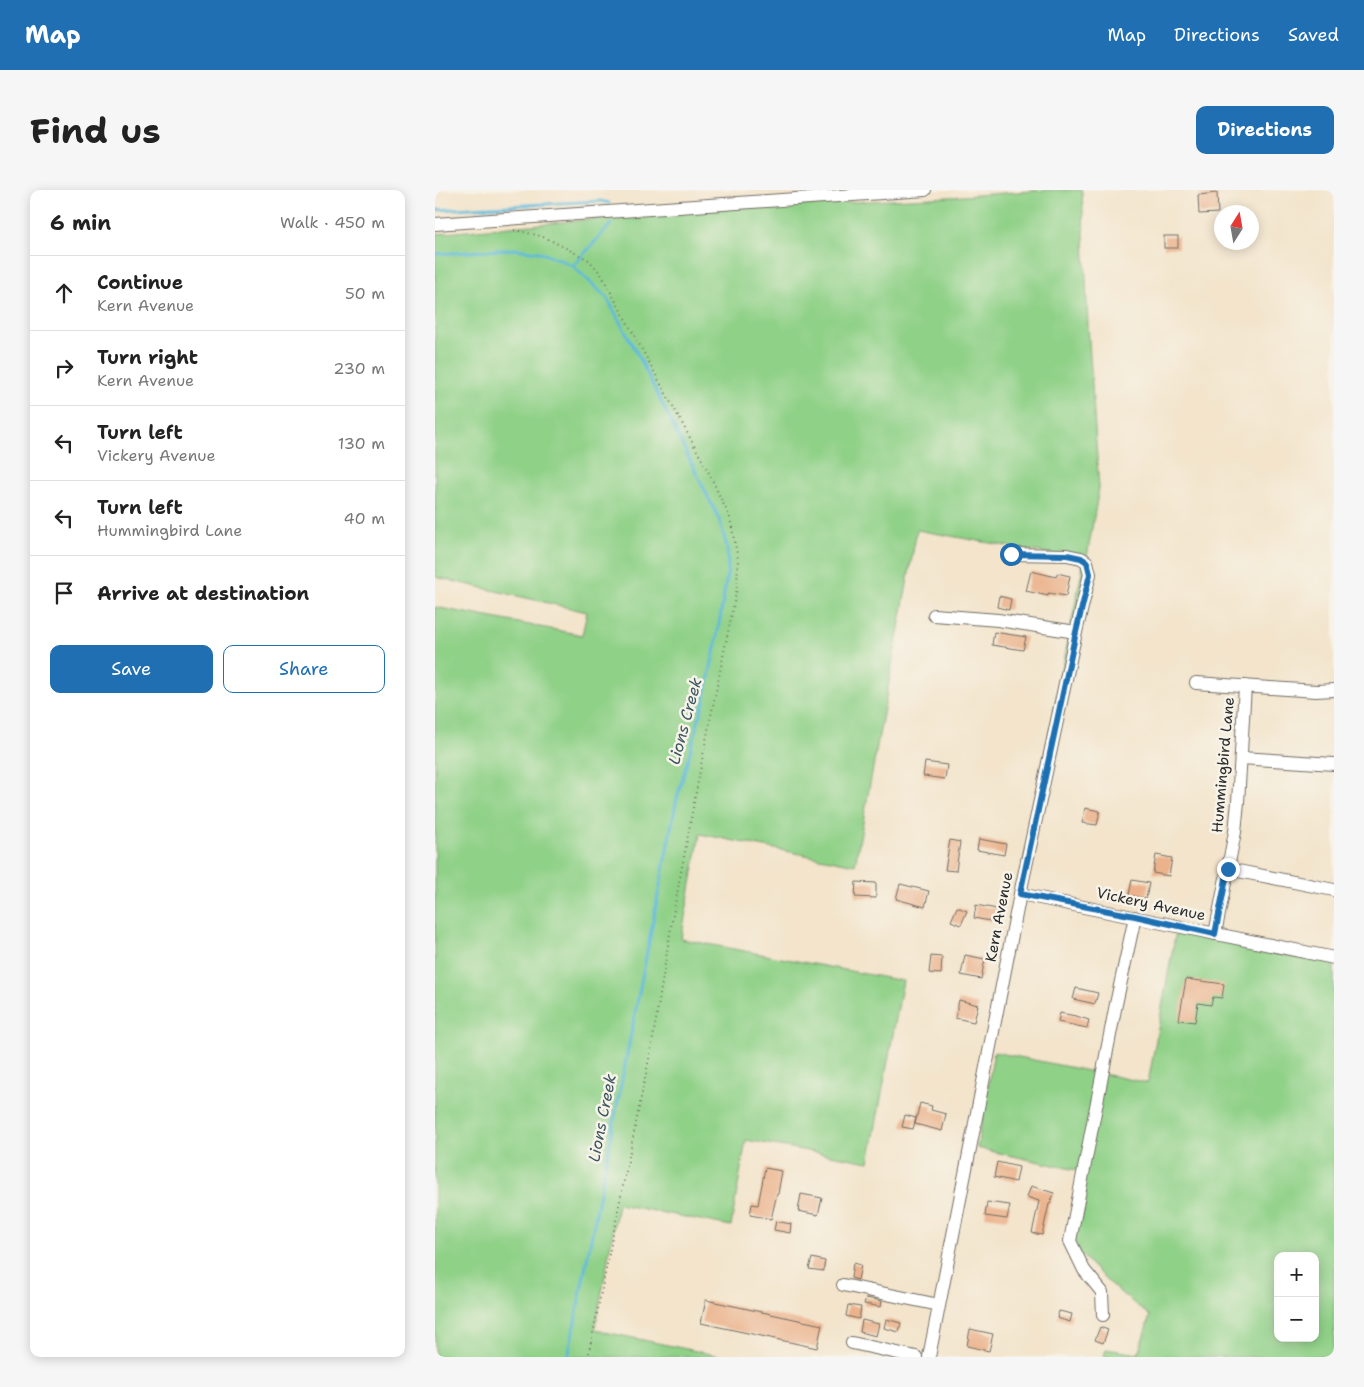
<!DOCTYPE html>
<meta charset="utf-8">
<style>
:root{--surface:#fff;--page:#f6f6f6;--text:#222;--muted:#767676;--line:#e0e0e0;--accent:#1f6fb2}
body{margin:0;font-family:"Shantell Sans",sans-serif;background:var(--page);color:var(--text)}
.controls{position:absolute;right:15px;bottom:15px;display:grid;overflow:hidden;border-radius:10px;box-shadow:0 2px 12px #0003}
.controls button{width:45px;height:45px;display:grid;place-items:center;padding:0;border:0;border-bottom:1px solid var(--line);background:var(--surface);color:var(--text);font:25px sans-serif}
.compass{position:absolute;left:779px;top:15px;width:45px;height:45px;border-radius:50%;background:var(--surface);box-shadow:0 2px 12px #0003;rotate:11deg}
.stop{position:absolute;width:15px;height:15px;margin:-11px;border:4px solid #1f6fb2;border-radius:50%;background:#fff}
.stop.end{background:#1f6fb2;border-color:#fff;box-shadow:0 1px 5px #0008}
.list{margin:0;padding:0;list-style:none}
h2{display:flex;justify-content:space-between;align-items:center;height:65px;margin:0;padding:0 20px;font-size:21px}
h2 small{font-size:16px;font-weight:400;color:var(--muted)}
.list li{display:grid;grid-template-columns:32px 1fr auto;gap:15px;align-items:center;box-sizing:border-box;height:75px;padding:0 20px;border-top:1px solid var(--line)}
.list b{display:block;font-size:19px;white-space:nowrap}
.list p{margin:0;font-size:16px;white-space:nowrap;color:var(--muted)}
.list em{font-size:16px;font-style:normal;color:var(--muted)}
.actions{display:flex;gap:10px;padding:15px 20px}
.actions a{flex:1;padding:11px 0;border:1px solid var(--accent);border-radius:10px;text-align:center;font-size:18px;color:var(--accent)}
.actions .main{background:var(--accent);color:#fff}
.icon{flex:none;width:28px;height:28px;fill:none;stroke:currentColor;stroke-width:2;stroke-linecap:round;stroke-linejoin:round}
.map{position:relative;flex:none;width:899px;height:1167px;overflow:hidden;border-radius:10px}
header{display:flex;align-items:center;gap:30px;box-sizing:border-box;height:70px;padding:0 25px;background:var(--accent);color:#fff}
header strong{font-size:24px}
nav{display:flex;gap:28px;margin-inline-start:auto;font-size:18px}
.intro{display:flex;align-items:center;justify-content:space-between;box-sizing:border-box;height:120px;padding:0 30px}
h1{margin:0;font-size:35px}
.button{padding:12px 22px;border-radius:10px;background:var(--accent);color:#fff;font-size:18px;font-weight:700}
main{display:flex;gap:30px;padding:0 30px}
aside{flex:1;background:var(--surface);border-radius:10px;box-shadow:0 2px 12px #0003}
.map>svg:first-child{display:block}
.green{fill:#90d188;stroke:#5e7e5a;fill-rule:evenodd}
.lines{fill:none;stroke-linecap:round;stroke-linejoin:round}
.stream{stroke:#5db9db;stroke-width:3}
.building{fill:#ebb28c}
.minor-casing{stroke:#716c63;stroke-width:14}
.path{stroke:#716c63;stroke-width:2;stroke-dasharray:1 4;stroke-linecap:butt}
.minor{stroke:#fff;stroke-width:12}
.route{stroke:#1f6fb2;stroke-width:6}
.labels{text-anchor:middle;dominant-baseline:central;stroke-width:5;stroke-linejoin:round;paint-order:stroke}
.street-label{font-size:15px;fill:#2b2b2b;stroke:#f7f3e8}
.water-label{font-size:16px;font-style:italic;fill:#3a5660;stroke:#f7f3e8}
</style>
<header>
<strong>Map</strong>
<nav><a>Map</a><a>Directions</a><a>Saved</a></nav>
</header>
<div class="intro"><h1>Find us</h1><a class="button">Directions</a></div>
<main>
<aside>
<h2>6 min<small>Walk · 450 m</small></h2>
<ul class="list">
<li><svg class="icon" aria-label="ahead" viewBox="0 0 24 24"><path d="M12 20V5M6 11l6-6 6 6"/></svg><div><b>Continue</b><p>Kern Avenue</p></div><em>50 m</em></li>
<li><svg class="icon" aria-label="right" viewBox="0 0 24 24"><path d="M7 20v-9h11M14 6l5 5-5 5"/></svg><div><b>Turn right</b><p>Kern Avenue</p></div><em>230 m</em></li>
<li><svg class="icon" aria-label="left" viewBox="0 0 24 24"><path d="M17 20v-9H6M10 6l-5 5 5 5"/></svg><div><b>Turn left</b><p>Vickery Avenue</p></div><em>130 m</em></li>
<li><svg class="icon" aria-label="left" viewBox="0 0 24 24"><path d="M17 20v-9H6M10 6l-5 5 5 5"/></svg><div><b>Turn left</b><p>Hummingbird Lane</p></div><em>40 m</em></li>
<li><svg class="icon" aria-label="arrive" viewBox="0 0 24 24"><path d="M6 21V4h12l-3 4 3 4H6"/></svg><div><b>Arrive at destination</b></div></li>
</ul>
<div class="actions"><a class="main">Save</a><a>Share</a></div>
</aside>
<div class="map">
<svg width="899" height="1167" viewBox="0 0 899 1167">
<rect width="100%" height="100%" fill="#f7f3e8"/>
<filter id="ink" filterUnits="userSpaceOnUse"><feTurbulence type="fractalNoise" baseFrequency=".02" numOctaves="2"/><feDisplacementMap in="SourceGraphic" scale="10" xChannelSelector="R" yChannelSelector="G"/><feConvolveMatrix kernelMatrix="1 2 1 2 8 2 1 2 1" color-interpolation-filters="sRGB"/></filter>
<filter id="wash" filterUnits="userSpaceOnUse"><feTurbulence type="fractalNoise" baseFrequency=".0096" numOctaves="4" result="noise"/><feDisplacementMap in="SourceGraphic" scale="20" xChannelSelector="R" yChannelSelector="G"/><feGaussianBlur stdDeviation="1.12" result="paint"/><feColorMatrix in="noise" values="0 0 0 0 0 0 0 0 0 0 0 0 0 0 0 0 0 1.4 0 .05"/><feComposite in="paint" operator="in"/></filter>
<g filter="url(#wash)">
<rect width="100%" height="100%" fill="#f3e4cb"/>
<g class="green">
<path d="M 611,0 L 647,0 L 653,136 L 664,298 L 642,425 L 582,704 L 649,370 L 482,340 L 420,675 L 265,644 L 246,749 L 468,791 L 434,972 L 311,950 L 296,1036 L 183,1014 L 160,1140 L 290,1167 L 0,1167 L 0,417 L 147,445 L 152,422 L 0,387 L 0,44 L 245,21 L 514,7 Z"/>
<path d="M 741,741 L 899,766 L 899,1167 L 669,1167 L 671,1159 L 703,1164 L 715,1126 L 676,1095 L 633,1051 L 645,981 L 542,958 L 559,862 L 713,893 ZM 843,1066 L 880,1066 L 880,1148 L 843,1148 Z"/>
</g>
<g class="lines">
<g class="stream">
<path d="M 0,20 L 166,11 L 174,13"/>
<path d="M 0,64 L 80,59 L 104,62 L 126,70 L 138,76 L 172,108 L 204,167 L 284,329 L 292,357 L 293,379 L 281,453 L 269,511 L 242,608 L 133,1167"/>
<path d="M 138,76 L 176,34"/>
</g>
</g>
<g id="blocks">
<g class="building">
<path d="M 782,3 L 783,23 L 764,24 L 763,5 Z"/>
<rect x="729" y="46" width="14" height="12"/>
<path d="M 596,381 L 621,387 L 622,383 L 635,386 L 631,406 L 613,403 L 613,406 L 591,401 Z"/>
<path d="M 564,406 L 576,409 L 574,420 L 562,417 Z"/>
<path d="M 559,442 L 591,447 L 588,460 L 557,455 Z"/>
<path d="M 490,572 L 512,575 L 510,589 L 488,586 Z"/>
<path d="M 650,618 L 665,621 L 662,635 L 647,633 Z"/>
<path d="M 544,649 L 571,654 L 569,665 L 542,660 Z"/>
<path d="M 515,650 L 525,652 L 521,681 L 510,680 Z"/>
<path d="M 721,665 L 737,668 L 734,686 L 718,683 Z"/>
<path d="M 697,690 L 714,693 L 711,709 L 694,705 Z"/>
<path d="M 421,692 L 441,693 L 441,708 L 420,707 Z"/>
<path d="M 465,694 L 494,701 L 490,717 L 461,709 Z"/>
<path d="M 541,715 L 562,719 L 560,732 L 539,728 Z"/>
<path d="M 522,717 L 532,721 L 526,735 L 516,731 Z"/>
<path d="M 530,765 L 550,769 L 546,789 L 526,785 Z"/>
<path d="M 496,766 L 507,767 L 506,784 L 494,783 Z"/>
<path d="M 751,789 L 789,794 L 787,808 L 778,807 L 776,815 L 763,813 L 760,832 L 744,830 Z"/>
<path d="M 641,798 L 663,803 L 660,814 L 638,809 Z"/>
<path d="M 524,810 L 543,815 L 539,832 L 520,828 Z"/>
<path d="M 625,823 L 641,826 L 654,830 L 652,838 L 623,832 Z"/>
<path d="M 485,913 L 497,916 L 496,920 L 511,924 L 507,941 L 480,934 Z"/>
<path d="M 470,925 L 481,928 L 478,939 L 467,937 Z"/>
<path d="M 562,972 L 584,977 L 581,992 L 559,987 Z"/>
<path d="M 330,978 L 347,981 L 343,1004 L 342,1004 L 336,1029 L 315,1025 L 317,1014 L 323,1015 Z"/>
<path d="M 596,996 L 619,1003 L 615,1014 L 614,1014 L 607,1045 L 597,1043 L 604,1011 L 592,1007 Z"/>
<path d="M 366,1004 L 387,1008 L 383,1025 L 363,1021 Z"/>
<path d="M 552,1012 L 575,1015 L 572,1029 L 550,1026 Z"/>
<path d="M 341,1031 L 356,1034 L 355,1043 L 339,1040 Z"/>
<path d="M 377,1068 L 390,1071 L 388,1081 L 374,1079 Z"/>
<path d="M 418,1073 L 426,1075 L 423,1090 L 416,1088 Z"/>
<path d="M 431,1108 L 447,1111 L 446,1117 L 429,1114 Z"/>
<path d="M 271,1110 L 387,1135 L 382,1158 L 266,1133 Z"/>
<path d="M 413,1115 L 426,1117 L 424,1129 L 411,1126 Z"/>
<path d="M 624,1121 L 637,1124 L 635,1132 L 622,1128 Z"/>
<path d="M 451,1129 L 466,1133 L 464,1142 L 449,1138 Z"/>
<path d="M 427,1130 L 444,1134 L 441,1146 L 425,1142 Z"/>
<path d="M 665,1137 L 673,1140 L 668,1153 L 660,1150 Z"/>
<path d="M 535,1139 L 558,1144 L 554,1161 L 532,1156 Z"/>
</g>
</g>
</g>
<g filter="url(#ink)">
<use href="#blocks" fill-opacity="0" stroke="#716c63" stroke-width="1"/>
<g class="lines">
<g class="minor-casing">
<g id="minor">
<path d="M 0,34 L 490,0"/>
<path d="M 499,425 L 563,430 L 641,442"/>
<path d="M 761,493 L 881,501 L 899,500"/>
<path d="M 806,568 L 899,574"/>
<path d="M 793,679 L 899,700"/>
<path d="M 585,704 C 690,725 794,747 899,768"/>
<path d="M 780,744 L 800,642 L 803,612 L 810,496"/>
<path d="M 408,1095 L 504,1115"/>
<path d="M 668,1125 L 667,1102 L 649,1080 L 635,1051 L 681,814 L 700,727"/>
<path d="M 417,1153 L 481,1167"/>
<path d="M 494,1167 L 585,704 L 641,442 L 655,384 L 652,372 L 646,368 L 632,365 L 576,364"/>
</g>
</g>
<path class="path" d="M 79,40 L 102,45 L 111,48 L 154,70 L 166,84 L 273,281 L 295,328 L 303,369 L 302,398 L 267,570 L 238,725 L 217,854 L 153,1167"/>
<use href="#minor" class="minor"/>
</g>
</g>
<g class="lines" filter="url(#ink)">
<path class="route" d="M 576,364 L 632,365 L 646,368 L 652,372 L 655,384 L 641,442 L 585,704 L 700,726 L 780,744 L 793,679"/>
</g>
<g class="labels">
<g class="street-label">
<text transform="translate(788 575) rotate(-85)">Hummingbird Lane</text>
<text transform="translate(716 714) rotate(12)">Vickery Avenue</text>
<text transform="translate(564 727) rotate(-79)">Kern Avenue</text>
</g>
<g class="water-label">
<text transform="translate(250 531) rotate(-75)">Lions Creek</text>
<text transform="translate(167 928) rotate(-79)">Lions Creek</text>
</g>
</g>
</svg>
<div class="controls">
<button>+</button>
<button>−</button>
</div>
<svg class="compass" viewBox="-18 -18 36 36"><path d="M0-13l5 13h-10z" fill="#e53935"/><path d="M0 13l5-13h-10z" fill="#767676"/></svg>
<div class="stop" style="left:576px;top:364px"></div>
<div class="stop end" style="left:793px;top:679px"></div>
</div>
</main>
